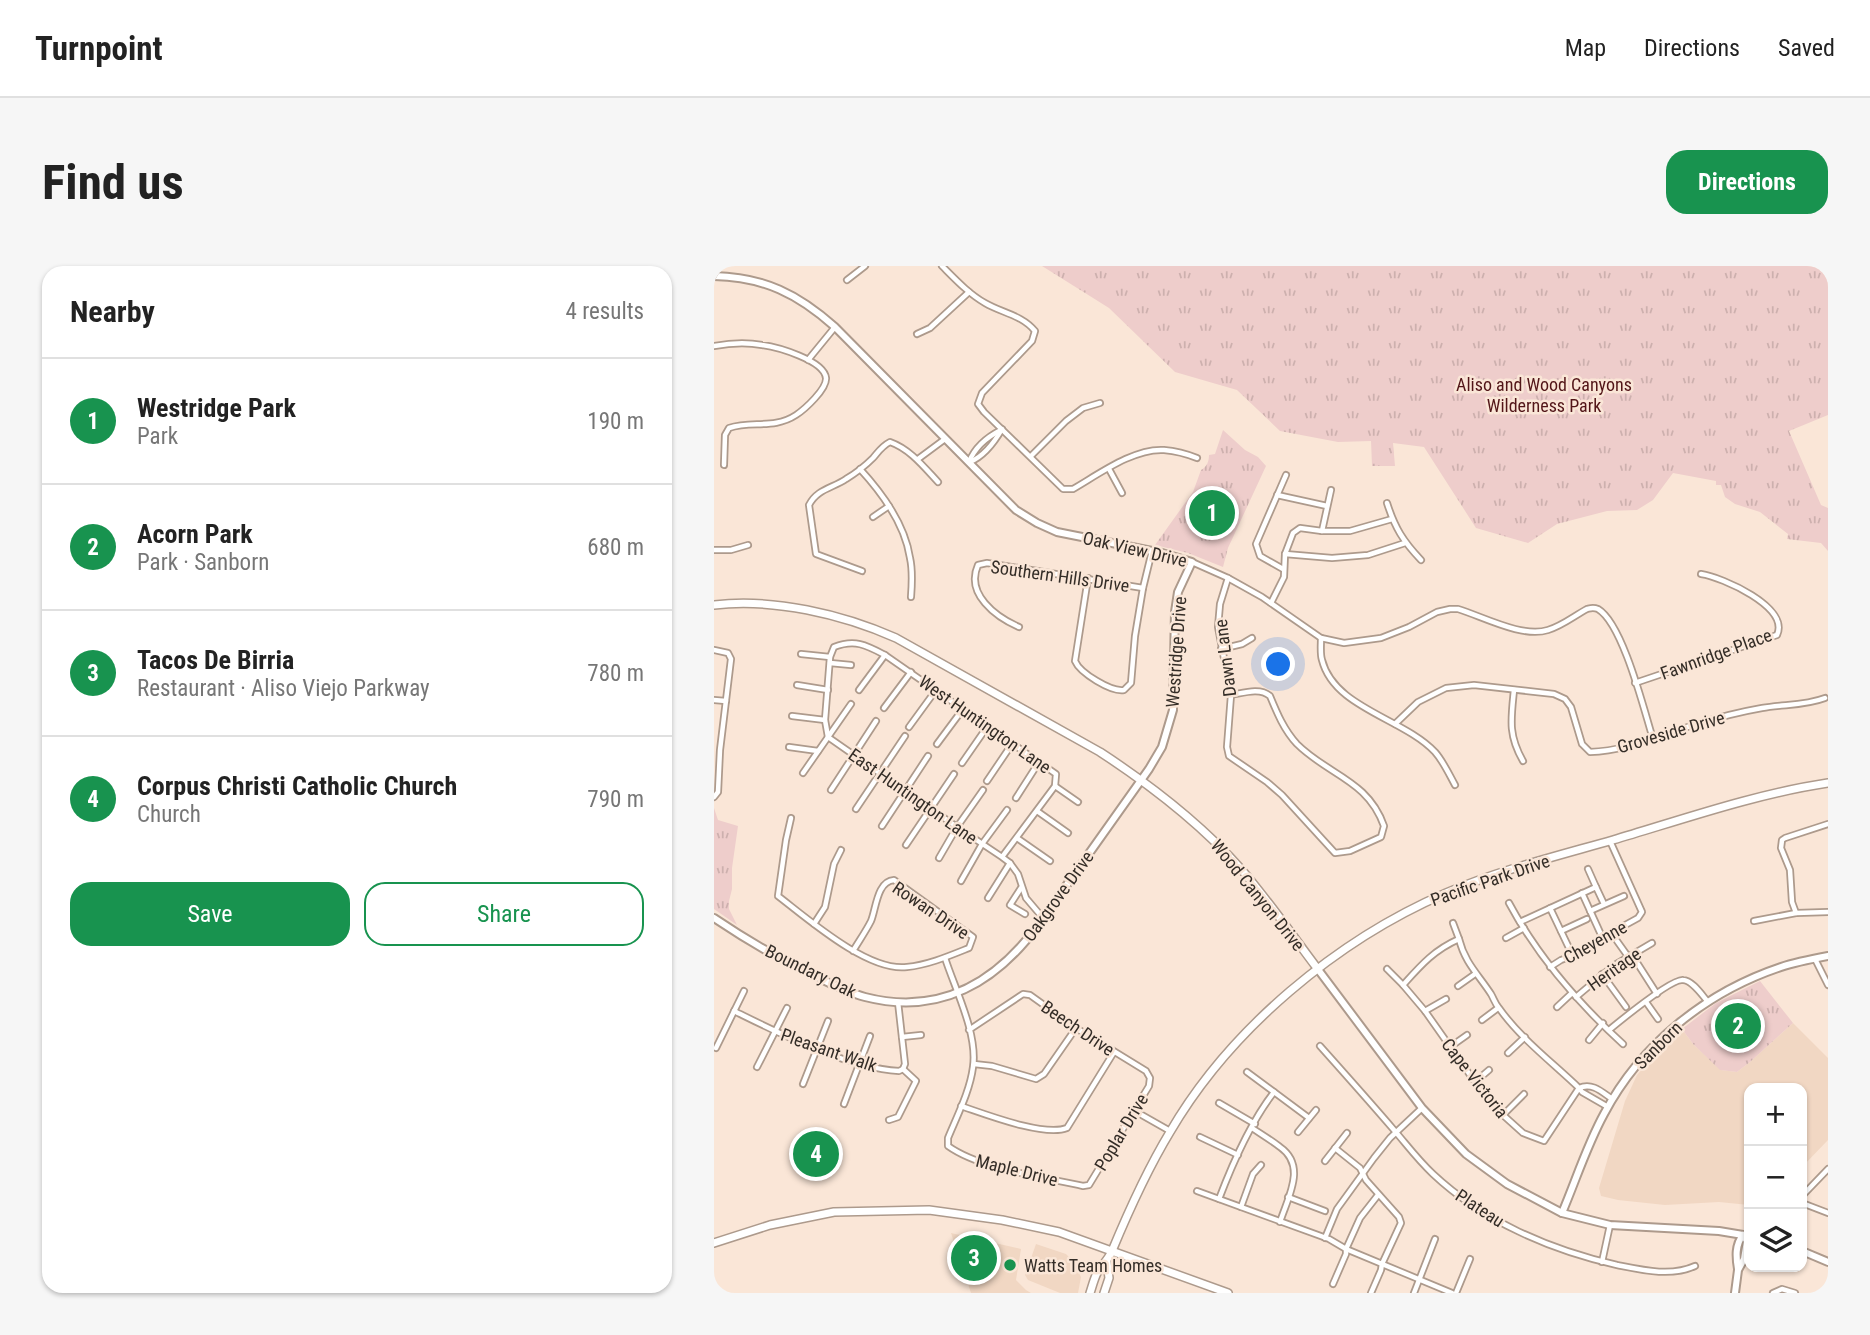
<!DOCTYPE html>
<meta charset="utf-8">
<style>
:root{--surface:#fff;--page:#f6f6f6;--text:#222;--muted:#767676;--line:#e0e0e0;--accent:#18934f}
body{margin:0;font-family:"Roboto Condensed",sans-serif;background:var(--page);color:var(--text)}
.controls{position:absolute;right:21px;bottom:21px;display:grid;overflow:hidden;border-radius:14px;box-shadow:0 2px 5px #0004}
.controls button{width:63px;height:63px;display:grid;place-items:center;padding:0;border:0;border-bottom:2px solid var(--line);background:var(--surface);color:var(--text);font:35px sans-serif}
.you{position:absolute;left:565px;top:399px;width:24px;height:24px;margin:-18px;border:5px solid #fff;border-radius:50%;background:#1a73e8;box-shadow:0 0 0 10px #1a73e833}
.badge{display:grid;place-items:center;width:46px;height:46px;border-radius:50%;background:var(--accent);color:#fff;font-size:23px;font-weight:700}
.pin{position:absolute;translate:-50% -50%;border:4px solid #fff;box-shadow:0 2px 7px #0006}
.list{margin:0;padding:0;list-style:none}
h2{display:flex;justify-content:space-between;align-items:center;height:91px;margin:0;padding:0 28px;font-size:30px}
h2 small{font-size:23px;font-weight:400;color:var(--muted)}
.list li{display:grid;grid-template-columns:46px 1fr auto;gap:21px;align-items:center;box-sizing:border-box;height:126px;padding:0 28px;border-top:2px solid var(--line)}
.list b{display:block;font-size:26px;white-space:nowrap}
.list p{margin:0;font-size:23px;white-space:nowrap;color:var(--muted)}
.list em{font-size:23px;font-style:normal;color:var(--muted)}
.actions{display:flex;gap:14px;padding:21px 28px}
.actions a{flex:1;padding:16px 0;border:2px solid var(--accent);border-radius:21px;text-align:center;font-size:24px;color:var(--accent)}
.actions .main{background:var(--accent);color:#fff}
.icon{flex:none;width:38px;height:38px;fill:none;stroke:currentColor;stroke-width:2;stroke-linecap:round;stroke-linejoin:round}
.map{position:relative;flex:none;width:1114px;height:1027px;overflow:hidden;border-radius:21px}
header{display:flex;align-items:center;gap:42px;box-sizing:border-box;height:98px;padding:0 35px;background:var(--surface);border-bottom:2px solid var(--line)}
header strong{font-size:33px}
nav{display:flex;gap:38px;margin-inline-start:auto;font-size:24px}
.intro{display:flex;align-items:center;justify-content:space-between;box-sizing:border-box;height:168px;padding:0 42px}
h1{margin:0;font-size:49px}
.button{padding:18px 32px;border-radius:21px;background:var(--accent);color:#fff;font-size:24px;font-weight:700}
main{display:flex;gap:42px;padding:0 42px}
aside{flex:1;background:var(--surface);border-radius:21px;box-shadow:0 2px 5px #0004}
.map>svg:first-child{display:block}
.built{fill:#f1d7c3}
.park{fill:url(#park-tufts)}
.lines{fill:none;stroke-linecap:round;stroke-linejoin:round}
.minor-casing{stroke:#ad9a8c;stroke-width:8}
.tertiary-casing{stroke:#ad9a8c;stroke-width:10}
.secondary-casing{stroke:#ad9a8c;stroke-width:10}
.minor{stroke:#fff;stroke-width:4.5}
.tertiary{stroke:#fff;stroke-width:6}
.secondary{stroke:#fff;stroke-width:7}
.poi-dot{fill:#18934f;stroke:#fae6d7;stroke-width:2.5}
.labels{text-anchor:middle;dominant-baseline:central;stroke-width:5;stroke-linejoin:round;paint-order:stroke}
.park-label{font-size:18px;fill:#521518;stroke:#fae6d7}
.street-label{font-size:18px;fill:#342d27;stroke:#fae6d7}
.poi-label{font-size:18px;fill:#342d27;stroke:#fae6d7;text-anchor:start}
</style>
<header>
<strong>Turnpoint</strong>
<nav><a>Map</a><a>Directions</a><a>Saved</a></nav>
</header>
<div class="intro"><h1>Find us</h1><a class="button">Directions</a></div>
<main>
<aside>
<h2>Nearby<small>4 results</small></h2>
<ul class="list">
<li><span class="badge">1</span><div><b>Westridge Park</b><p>Park</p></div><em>190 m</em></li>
<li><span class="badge">2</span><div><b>Acorn Park</b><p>Park · Sanborn</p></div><em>680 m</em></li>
<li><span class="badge">3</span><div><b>Tacos De Birria</b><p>Restaurant · Aliso Viejo Parkway</p></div><em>780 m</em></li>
<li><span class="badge">4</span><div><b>Corpus Christi Catholic Church</b><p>Church</p></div><em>790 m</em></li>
</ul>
<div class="actions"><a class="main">Save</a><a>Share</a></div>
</aside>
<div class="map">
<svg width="1114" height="1027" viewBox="0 0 1114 1027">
<defs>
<pattern id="park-tufts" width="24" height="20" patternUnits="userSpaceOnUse" patternTransform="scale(1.75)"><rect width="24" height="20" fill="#eecdcb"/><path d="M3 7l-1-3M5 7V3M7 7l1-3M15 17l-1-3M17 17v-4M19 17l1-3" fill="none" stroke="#cdb0ae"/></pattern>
</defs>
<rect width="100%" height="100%" fill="#fae6d7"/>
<g class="built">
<path d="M 1079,757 L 1114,792 L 1114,874 L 1088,901 L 1088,822 L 1035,822 L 1035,939 L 1005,936 L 951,939 L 904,934 L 887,930 L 885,922 L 911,835 L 923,809 L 947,782 L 968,763 L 979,778 L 1007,804 L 1023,806 L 1036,796 Z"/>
<path d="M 237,967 L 307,983 L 302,1014 L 312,1024 L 317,1027 L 257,1027 Z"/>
<path d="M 322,978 L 352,988 L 359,995 L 367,1011 L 364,1027 L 346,1027 L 314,1014 L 311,1009 Z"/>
</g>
<g class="park">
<path d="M 328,0 L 1114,0 L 1114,149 L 1075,165 L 1107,239 L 1114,242 L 1114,285 L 1107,277 L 1073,273 L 1074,268 L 1046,246 L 1021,238 L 1011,231 L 1007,219 L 1002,219 L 1002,215 L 959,207 L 939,234 L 923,244 L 893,245 L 843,258 L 814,277 L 762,262 L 710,181 L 679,177 L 681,200 L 658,200 L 657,175 L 624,176 L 566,165 L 523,124 L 461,106 L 395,42 Z"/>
<path d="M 509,164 L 531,184 L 544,191 L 552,200 L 514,282 L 509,301 L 474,287 L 441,279 L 479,226 L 487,204 C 493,201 495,195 495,189 L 501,188 Z"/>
<path d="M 0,542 L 4,554 L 24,560 L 18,602 L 18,623 L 15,635 L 15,643 L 23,659 L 0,643 Z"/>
<path d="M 1046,715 L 1079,757 L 1036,796 L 1023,806 L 1006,804 L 979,778 L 968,763 L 1002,737 Z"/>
</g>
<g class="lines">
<g class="minor-casing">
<g id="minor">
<path d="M 228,0 C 241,13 255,28 271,37 C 288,47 308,49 321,65 L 318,75 L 268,127 L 264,138 L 270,146 L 349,223 L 359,223 C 385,208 420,182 450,184 C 462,185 473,188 483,192"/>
<path d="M 133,14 L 151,0"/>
<path d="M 203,68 L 216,62 L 255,26"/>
<path d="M 0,80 C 16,77 32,76 48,79 C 63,81 110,94 112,112 C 113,123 91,143 82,149 C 59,164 38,154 15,162 L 11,169 L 10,199"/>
<path d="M 94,94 L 121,61"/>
<path d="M 317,190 L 352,155 L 369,142 L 386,137"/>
<path d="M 204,193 L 231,173"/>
<path d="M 255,196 C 261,181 273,171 287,164"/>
<path d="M 256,196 C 270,190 280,177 288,163"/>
<path d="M 146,203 C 169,228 191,258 196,292 C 199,305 198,318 197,331"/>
<path d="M 395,203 L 408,227"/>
<path d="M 563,229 L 613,240"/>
<path d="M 673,237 C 681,262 689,275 707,294"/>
<path d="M 159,251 L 175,240"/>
<path d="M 608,265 L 617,224"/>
<path d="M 0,284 L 17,284 L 34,279"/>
<path d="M 571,288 L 618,292 L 654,289 L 691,277"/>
<path d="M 478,296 L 514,312 L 548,331 L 607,372 L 630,377 L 667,372 L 695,361 L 723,346 L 736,343 L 744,343 C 770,351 808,372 834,364 C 848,360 860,350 873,343 C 877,342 879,341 884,343 C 909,358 930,444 939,473"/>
<path d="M 569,303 L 546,290 L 542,278 L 572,209"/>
<path d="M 148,305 L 102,288 L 95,239 C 103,223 119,222 132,213 C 142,207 151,200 159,192 C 165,185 168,180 176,176 C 196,183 210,201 224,216"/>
<path d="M 374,312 L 361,395 C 366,407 397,426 410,424 L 417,417 L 421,370 L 429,322 L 438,285"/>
<path d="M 514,312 L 506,338 L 504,361 L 517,429 L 513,481 L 515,490 L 553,516 L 568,529 L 621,587 L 636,585 L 667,571 L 670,560 C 654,514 614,509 583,478 C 570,464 563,447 556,430 C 546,421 529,427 517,429"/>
<path d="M 557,337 L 570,311 L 571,288 L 579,267 L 586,262 L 608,265 L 636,265 L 678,253"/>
<path d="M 305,361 C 282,351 251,328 264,299 L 273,297 L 429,322"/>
<path d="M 607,372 C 607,379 606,388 608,394 C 620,442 689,452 721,486 C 729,495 735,508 741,519"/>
<path d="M 507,383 L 528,378 L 538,372"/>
<path d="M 0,384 L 14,387 L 17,393 L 6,484 L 4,526 L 0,531"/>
<path d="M 87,388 L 116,391"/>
<path d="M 116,397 L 137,399"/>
<path d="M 921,417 L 1063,369 C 1076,341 1008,311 987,308"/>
<path d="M 83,419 L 114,424"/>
<path d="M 145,424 L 171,389"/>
<path d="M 800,424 C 797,453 794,469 809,495"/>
<path d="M 0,434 L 12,435"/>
<path d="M 170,442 L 197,406"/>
<path d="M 78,450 L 111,454"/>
<path d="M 681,458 L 704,436 L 732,422 L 760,419 L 840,428 L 851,433 L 857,441 L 868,478 L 876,486 C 912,485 946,469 980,459 C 1002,452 1025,446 1048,442 C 1070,438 1090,440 1111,432"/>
<path d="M 195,461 L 222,424"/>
<path d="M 223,478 L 249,443"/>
<path d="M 75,481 L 104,485"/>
<path d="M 248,497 L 273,461"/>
<path d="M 89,507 L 137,438"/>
<path d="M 273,515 L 298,478"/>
<path d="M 341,520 L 364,536"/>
<path d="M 117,524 L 162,455"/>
<path d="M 302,532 L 325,496"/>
<path d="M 142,543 L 191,470"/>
<path d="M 323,545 L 354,567"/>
<path d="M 77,552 L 72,574 L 64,630 C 94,653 154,706 193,701 C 214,699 235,690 255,682 L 259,671 L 180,614 C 163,615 162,643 157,655 C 152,665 145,675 139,685"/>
<path d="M 1114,558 L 1071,572 L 1068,574 L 1067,582 L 1076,604 L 1078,636 L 1082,647 L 1114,646"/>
<path d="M 168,560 L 214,490"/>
<path d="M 303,572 L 336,595"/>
<path d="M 192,579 L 240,508"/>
<path d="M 288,591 L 341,520 L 342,508 L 171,389 C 152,379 141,373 120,381 L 116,391 L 111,454 L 114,471 L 243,561 L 288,591 L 296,597 L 304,608 L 312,632 L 329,652"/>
<path d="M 225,592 L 243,561 L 269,524"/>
<path d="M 247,615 L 268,578 L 293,544"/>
<path d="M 882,621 L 890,638"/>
<path d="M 307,622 L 296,639 L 311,648"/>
<path d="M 868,627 L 889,673"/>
<path d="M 274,632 L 296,597"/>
<path d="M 795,637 C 824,691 864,737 909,778"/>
<path d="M 836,642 L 855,682"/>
<path d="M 876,645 L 910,630"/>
<path d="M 1040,655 L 1082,647"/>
<path d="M 806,656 L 882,621 L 874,603"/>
<path d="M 739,657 L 745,673"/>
<path d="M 100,658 L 111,641 L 120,598 L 127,584"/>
<path d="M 847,665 L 873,653"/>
<path d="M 792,672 L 810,662"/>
<path d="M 903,675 L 913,689 L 920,692 L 943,728"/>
<path d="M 231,692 C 241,723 264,768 259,801 C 256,825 243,850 234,872 L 234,880 C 266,903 329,911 369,920 L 375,919 L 435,820 L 436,812 L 432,805 L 362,762 L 316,729 L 309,728 L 255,764"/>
<path d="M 1101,693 L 1114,719"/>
<path d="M 836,701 L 847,694 L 869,686 L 904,663 L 924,652 L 928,646 L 896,575"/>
<path d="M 673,703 L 689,719"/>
<path d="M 888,708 L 912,741"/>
<path d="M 744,720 L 761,708"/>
<path d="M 862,731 L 899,700 L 938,677"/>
<path d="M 932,736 L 944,753"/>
<path d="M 843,741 L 858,727"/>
<path d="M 20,745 C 67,768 133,802 185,805 L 189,803 L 191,798 L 184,736"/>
<path d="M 711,745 L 732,733"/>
<path d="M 768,754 L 784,742"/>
<path d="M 895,764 C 906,755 958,712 969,714 C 978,714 988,729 994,736"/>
<path d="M 188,771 L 207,769"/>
<path d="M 875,774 L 889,757"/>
<path d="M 606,780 C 631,808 656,836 680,864 C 693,879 704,894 719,908 C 769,955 836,984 903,999 C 928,1004 957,1011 981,1000"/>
<path d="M 736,781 L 753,769"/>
<path d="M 2,782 L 30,725"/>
<path d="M 794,787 L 811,771"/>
<path d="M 260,798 L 278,800 L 322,813 L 330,808 L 362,762"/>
<path d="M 43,801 L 73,742"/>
<path d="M 533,806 L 595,852"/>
<path d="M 761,816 L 775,804"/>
<path d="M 89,818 L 114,755"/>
<path d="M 505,837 L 541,858"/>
<path d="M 130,838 L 156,770"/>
<path d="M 247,840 C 271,848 330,871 353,862 L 400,786"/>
<path d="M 894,841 L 868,826 L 865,822 C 839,797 806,772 785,742 C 781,738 780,733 777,728 C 764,708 751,697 745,673 C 720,684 707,699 689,719 L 711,745 L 761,816 L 789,849 L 809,867 L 830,875 L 865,822 C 878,816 888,826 898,833"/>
<path d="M 419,844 L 456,865"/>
<path d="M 789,849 L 810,828"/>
<path d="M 175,854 L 184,851 L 202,815 L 189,803"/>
<path d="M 538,862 C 547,868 557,874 566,881 C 593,900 574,931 566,956"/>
<path d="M 584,866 L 602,844"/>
<path d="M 486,871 L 524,889"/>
<path d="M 621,882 L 646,902 L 652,914 L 685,951 L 687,957 L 668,998 L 667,1004 L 657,1027"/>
<path d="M 611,895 L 633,867"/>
<path d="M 483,925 L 615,973 L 632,983 L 738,1027"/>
<path d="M 1088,930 L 1114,903"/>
<path d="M 574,931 L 611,945"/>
<path d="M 505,933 C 519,896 536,857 560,826"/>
<path d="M 1088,937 L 1114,947"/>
<path d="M 527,941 L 539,908 L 547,899"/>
<path d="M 611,972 L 623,943 L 660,892 L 676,872 L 708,842"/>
<path d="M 888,996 L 896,959"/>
<path d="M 619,1018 L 632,988 L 632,983 L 646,952 L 664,929"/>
<path d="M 700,1027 L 721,973"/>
<path d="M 742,1027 L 756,993"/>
<path d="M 1059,1027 L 1068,1023 L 1081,1027"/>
</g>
</g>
<g class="tertiary-casing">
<g id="tertiary">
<path d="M 0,10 C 50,11 84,28 121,61 L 302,244 L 323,257 L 343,266 L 448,287 L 478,296 L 464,326 L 461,346 L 459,444 L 448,481 L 435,503 L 325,658 C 282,717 225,750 151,731 C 128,725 108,713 87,703 C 57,688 28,671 0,652"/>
<path d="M 603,702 L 708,842 L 752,888 L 793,918 L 848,947 L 896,959 L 1005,965 L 1035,970"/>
<path d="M 848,947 C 862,914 873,879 890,848 C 927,778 992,726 1067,701 C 1082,696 1098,693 1114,690"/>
<path d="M 1088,985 L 1114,996"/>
<path d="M 1024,1003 C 1022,991 1021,979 1029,969"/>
<path d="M 1021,1027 L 1024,1004 L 1030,993 L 1033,975 L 1029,969"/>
</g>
</g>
<g class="secondary-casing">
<g id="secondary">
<path d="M 0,339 C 59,332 128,348 182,372 L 386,486 C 438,520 486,557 527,603 C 554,634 578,669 603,702"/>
<path d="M 0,977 L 56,959 L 120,946 L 215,944 L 288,954 L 345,966 L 514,1027"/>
<path d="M 376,1027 C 378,1021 380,1013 383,1007 C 388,999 394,994 398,985 C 415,944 433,904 456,866 C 516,763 623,674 732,627 C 786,604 843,590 899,574 C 970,553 1041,528 1114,517"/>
<path d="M 390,1027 L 395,1012 L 393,996"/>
</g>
</g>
<use href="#minor" class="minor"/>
<use href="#tertiary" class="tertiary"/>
<use href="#secondary" class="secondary"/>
</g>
<circle class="poi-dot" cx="296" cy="999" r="7"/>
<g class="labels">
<g class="park-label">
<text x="830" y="118">Aliso and Wood Canyons<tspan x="830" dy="21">Wilderness Park</tspan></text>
</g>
<g class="street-label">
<text transform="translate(421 283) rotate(13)">Oak View Drive</text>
<text transform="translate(346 310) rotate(8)">Southern Hills Drive</text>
<text transform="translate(462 386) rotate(-86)">Westridge Drive</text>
<text transform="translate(1002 388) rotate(-20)">Fawnridge Place</text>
<text transform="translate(511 392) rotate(-97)">Dawn Lane</text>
<text transform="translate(271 458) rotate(35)">West Huntington Lane</text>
<text transform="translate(957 466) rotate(-16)">Groveside Drive</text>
<text transform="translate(199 530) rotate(35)">East Huntington Lane</text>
<text transform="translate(776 614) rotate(-19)">Pacific Park Drive</text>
<text transform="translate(544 629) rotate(51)">Wood Canyon Drive</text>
<text transform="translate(344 630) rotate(-54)">Oakgrove Drive</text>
<text transform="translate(217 644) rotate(34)">Rowan Drive</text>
<text transform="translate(881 676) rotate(-29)">Cheyenne</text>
<text transform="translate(900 703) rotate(-35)">Heritage</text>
<text transform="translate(97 705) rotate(26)">Boundary Oak</text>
<text transform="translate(364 762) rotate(34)">Beech Drive</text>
<text transform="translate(944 779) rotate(-45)">Sanborn</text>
<text transform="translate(115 784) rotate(19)">Pleasant Walk</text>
<text transform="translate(761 812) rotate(52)">Cape Victoria</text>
<text transform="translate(407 866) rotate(-59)">Poplar Drive</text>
<text transform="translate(303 904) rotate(14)">Maple Drive</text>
<text transform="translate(766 942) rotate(33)">Plateau</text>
</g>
<g class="poi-label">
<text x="310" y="999">Watts Team Homes</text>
</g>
</g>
</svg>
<div class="controls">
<button>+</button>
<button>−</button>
<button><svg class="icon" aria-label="layers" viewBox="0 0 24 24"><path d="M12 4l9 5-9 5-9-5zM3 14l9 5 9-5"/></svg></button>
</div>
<div class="you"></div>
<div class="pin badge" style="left:498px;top:247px">1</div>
<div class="pin badge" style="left:1024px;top:760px">2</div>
<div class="pin badge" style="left:260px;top:992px">3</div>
<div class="pin badge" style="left:102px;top:888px">4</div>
</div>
</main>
